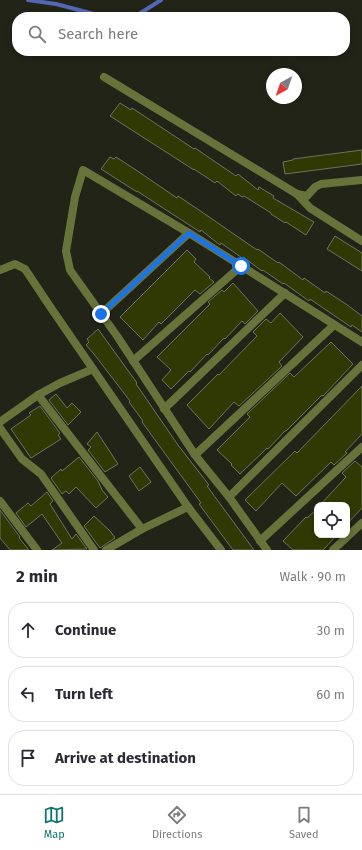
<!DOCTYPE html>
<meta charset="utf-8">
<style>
:root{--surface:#fff;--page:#f7f7f7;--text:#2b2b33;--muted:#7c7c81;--line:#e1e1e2;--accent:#0f766e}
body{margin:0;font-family:"Fira Sans",sans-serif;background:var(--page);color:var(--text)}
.controls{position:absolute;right:12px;bottom:12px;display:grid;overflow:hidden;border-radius:8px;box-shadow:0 2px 6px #0003}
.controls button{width:36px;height:36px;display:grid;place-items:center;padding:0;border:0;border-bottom:1px solid var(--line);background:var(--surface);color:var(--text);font:20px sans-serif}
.compass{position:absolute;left:266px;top:68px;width:36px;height:36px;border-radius:50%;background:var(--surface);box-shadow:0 2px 6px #0003;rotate:220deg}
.stop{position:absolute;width:12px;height:12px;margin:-9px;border:3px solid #1a73e8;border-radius:50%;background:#fff}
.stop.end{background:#1a73e8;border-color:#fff;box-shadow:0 1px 4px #0008}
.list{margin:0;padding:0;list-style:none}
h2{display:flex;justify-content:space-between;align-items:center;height:52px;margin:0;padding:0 16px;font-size:17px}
h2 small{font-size:13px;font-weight:400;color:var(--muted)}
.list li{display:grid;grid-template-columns:26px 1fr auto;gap:12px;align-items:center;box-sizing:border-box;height:56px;margin:0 8px 8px;padding:0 8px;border:1px solid var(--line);border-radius:16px}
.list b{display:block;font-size:15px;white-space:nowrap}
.list em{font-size:13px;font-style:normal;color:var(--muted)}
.icon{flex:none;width:22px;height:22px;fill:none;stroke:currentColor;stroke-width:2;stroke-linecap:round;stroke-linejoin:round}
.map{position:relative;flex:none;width:362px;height:550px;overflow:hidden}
.search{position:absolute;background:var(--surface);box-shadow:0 2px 6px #0003;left:12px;right:12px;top:12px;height:44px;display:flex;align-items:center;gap:10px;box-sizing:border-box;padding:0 14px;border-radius:16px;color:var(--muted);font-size:15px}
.sheet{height:244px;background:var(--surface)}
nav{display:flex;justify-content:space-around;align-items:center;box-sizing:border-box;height:56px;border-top:1px solid var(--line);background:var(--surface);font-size:11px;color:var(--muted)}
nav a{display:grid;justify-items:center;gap:2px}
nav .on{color:var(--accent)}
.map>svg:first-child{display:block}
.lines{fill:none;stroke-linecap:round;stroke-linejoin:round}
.stream{stroke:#5467b3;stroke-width:4}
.building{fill:#303903;stroke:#6e7262}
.minor{stroke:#67733a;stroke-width:8}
.route{stroke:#1a73e8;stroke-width:5}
</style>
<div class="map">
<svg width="362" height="550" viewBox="0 0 362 550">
<rect width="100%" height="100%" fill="#212417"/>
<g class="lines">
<path class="stream" d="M 28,0 L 56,4 L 94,14 L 139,14 L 161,0"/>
</g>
<g class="building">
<path d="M 120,103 L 131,110 L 132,108 L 194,149 L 195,148 L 236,176 L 238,174 L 258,190 L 259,187 L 274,196 L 273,198 L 314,222 L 306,235 L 286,222 L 285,223 L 271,214 L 271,213 L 244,196 L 242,197 L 238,194 L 236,196 L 217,181 L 215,183 L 194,169 L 194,170 L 110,116 Z"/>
<path d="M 362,150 L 362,164 L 285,174 L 283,162 L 293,160 L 293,159 Z"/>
<path d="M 110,157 L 114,159 L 116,157 L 136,170 L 177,198 L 178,196 L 199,210 L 257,250 L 258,249 L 278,263 L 279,262 L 303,280 L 304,278 L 325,293 L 326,291 L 346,304 L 362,316 L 362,332 L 352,325 L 351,327 L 310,299 L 309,301 L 284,283 L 283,284 L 263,270 L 262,271 L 243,257 L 242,258 L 221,243 L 220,245 L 201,230 L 200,232 L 137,191 L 137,192 L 101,169 Z"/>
<path d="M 335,236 L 362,253 L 362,271 L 327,249 Z"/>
<path d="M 187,250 L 196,259 L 194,262 L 210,277 L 209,278 L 214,282 L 200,294 L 195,290 L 161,324 L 159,322 L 143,340 L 120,317 Z"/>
<path d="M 233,283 L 258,311 L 245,324 L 242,321 L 225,339 L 224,338 L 208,355 L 207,354 L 190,372 L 189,371 L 171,389 L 162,380 L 171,370 L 157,357 L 210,304 L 208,302 L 222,290 L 224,292 Z"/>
<path d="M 280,313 L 303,337 L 279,362 L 282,366 L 239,406 L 234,402 L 209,429 L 187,405 L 218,374 L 219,375 L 257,336 L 253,332 L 266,319 L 271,323 Z"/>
<path d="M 98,329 L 137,383 L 136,384 L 178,445 L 209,485 L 207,486 L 254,550 L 233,550 L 199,504 L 201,503 L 142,422 L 143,421 L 129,402 L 130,401 L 94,354 L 86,345 L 89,342 L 87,339 Z"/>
<path d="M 331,342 L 353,364 L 323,396 L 322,395 L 286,431 L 285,431 L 268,449 L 267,448 L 240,474 L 231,465 L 232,464 L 217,450 L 250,417 L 247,414 L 290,373 L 294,377 Z"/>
<path d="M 362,386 L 362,434 L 345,452 L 347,453 L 334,465 L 331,462 L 296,496 L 282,483 L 256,511 L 245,500 L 295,451 L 297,453 Z"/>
<path d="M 56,394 L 67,408 L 72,403 L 81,412 L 68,425 L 49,400 Z"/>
<path d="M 40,406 L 60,433 L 58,435 L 61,439 L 31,458 L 11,429 L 31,415 L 29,413 Z"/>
<path d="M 97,432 L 118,464 L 105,472 L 88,450 L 91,447 L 87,444 Z"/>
<path d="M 79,457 L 98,481 L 102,490 L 108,497 L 96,508 L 76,487 L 69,494 L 66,491 L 62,494 L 51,478 L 61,469 L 62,471 Z"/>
<path d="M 355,461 L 362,467 L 362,508 L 347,524 L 347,505 L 320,505 L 346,477 L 342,473 Z"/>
<path d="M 140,467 L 151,482 L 139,491 L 129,476 Z"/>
<path d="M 47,492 L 53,501 L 50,504 L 72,539 L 76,534 L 87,549 L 52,550 L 62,543 L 42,514 L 26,527 L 16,513 L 28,503 L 31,506 Z"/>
<path d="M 317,509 L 317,535 L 337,535 L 323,550 L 293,550 L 283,541 L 306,517 L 307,518 Z"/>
<path d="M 0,510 L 20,537 L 19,538 L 29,550 L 10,550 L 0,538 Z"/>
<path d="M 94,516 L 110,531 L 115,538 L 100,548 L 84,526 Z"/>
</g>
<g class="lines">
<g class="minor">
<path d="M 104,77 L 297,194"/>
<path d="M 362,180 L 321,184 L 315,187 L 307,196 L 297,194 L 310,208 L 362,241"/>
<path d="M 0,270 L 15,264 L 25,269 L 51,308 L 188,507 L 221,550"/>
<path d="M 101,314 L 189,233"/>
<path d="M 133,361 L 241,266"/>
<path d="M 38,395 L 142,529"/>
<path d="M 164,409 L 285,293"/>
<path d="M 0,422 L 38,395 L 60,383 L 93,369"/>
<path d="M 0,428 L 22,459 L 41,474 L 94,550"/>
<path d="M 195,455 L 334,325"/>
<path d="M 229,497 L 362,365"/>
<path d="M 0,501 L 37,550"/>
<path d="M 260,541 L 362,447"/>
<path d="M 106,550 L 142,529 L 188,507"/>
<path d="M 267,550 L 229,497 L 195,455 L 117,336 L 70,270 L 66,251 L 75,197 L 83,170 L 189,233 L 362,342"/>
<path d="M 333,550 L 362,523"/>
</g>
</g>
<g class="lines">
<path class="route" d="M 101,314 L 189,233 L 241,266"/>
</g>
</svg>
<div class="controls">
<button><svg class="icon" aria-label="locate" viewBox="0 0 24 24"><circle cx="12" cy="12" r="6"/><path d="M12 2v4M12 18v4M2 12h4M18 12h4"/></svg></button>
</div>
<svg class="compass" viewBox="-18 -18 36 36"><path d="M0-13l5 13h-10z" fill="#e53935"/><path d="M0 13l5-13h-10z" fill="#7c7c81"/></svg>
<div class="stop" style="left:241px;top:266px"></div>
<div class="stop end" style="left:101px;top:314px"></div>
<div class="search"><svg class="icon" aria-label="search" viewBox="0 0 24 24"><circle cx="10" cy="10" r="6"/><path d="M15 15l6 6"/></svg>Search here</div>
</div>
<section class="sheet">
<h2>2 min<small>Walk · 90 m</small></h2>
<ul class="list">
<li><svg class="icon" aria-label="ahead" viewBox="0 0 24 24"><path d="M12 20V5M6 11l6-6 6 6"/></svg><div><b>Continue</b></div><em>30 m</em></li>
<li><svg class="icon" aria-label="left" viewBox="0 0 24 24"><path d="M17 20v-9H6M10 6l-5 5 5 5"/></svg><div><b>Turn left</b></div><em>60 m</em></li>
<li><svg class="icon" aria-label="arrive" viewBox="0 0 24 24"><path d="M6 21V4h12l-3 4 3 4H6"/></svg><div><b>Arrive at destination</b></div></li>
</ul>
</section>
<nav>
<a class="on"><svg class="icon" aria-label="map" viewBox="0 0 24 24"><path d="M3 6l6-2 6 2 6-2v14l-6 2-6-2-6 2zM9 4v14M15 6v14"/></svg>Map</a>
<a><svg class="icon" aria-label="directions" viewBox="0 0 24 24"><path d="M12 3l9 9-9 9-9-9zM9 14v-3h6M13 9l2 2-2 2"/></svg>Directions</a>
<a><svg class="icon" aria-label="saved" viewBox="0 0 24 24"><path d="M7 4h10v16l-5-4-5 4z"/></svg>Saved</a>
</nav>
